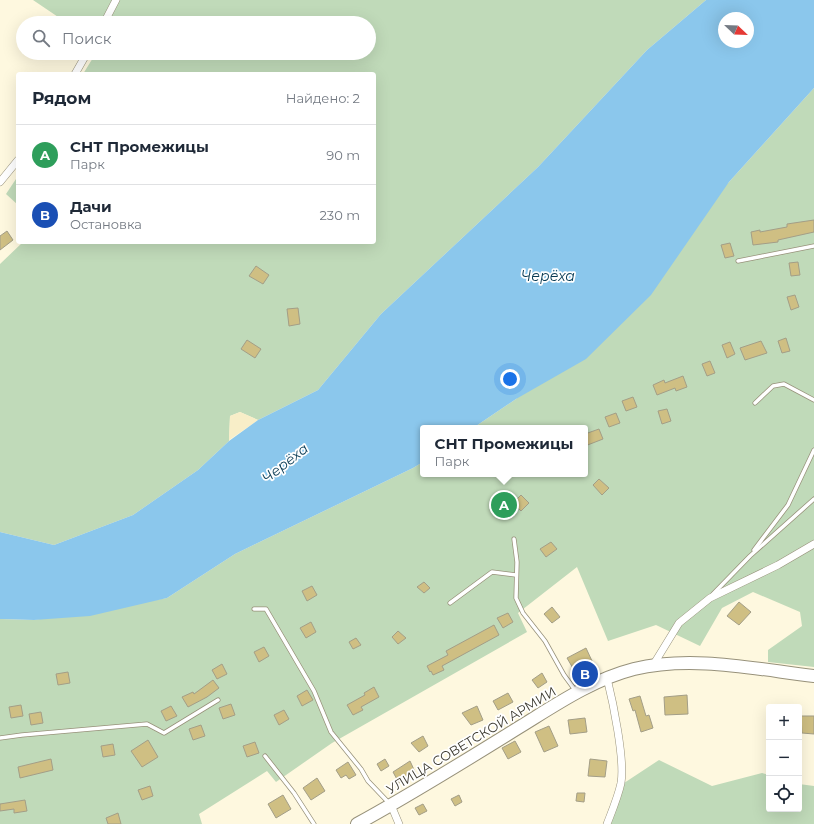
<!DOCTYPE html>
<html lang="ru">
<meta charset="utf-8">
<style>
:root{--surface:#fff;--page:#f6f6f7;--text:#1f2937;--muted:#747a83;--line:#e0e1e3;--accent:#894617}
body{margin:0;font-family:Montserrat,sans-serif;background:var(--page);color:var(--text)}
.controls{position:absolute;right:12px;bottom:12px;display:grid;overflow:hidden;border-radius:4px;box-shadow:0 4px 16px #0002}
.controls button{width:36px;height:36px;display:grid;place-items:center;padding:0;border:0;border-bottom:1px solid var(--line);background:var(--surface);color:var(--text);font:20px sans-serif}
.compass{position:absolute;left:718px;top:12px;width:36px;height:36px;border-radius:50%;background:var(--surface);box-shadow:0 4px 16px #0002;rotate:113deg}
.you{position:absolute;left:510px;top:379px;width:14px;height:14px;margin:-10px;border:3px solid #fff;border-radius:50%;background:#1a73e8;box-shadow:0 0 0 6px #1a73e833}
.badge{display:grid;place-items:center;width:26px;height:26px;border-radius:50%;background:var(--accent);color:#fff;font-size:13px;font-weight:700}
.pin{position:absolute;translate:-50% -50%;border:2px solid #fff;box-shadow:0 1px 4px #0006}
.popup{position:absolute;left:420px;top:425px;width:168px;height:52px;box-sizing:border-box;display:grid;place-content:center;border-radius:4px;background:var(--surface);filter:drop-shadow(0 1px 3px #0005);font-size:13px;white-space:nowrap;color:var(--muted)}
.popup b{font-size:15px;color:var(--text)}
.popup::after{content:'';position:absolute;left:50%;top:100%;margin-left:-8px;border:8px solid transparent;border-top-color:var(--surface)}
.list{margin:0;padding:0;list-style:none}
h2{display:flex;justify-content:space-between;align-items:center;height:52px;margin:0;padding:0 16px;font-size:17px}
h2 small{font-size:13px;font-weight:400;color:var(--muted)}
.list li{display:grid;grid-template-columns:26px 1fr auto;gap:12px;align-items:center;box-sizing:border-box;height:60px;padding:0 16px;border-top:1px solid var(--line)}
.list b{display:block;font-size:15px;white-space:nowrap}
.list p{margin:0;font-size:13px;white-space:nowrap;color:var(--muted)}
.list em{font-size:13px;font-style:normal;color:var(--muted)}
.icon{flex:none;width:22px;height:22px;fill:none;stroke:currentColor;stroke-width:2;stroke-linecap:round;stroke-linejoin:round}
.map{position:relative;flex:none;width:814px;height:824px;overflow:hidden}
.search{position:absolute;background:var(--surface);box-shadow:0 4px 16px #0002;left:16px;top:16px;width:360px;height:44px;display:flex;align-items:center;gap:10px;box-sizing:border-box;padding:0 14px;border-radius:22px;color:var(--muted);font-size:15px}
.panel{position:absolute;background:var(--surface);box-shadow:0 4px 16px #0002;left:16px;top:72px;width:360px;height:172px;border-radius:4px}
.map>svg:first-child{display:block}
.green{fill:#c0dab9}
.sand{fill:#f8eec8}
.water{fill:#8bc7ec;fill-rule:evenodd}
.building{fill:#cfbf83;stroke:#a39e87}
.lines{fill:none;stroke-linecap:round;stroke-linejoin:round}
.lane-casing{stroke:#97917a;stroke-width:5}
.street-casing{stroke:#97917a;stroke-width:8}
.primary-casing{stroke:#97917a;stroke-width:14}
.lane{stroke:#fff;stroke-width:3.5}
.street{stroke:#fff;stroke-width:7}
.primary{stroke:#fff;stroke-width:12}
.labels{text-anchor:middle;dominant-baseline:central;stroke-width:3.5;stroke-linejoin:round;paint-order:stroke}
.street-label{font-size:13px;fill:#3d3b31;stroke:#fff}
.water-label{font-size:14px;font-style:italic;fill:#073a53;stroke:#fff}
</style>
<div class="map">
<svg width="814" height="824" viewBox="0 0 814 824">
<rect width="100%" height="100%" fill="#fef8df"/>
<g class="green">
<path d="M 33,0 L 706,0 L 647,50 L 538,167 L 381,314 L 318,390 L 258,420 L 240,412 L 230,416 L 229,441 L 198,470 L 133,515 L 54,545 L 0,532 L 0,264 L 23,242 L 374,242 L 374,74 L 83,74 L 96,53 L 369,53 L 369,23 L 67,23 Z"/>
<path d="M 814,88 L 814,667 L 768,662 L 768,650 L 802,626 L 800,612 L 753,592 L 722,608 L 700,646 L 656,625 L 608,641 L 577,567 L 518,613 L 527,632 L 332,743 L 276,782 L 267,771 L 199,814 L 202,824 L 0,824 L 0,619 L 34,620 L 167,598 L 235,554 L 413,468 L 423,462 L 423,474 L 585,474 L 585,428 L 473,428 L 516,399 L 729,182 Z"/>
<path d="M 18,176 L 18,205 L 6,194 Z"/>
<path d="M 659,760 L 712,786 L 762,773 L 769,775 L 769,809 L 799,809 L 799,784 L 814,786 L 814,824 L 605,824 L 618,787 Z"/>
</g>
<path class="sand" d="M 240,412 L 258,420 L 229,440 L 230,416 Z"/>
<path class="water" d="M 706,0 L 814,0 L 814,88 L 729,182 L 651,295 L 586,359 L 516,399 L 473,428 L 423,428 L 423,462 L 413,468 L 235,554 L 167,598 L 90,616 L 34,620 L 0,619 L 0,532 L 54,545 L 133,515 L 198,470 L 229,441 L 258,420 L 318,390 L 381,314 L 538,167 L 647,50 ZM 724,18 L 748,18 L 748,42 L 724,42 Z"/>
<g class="building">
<path d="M 814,220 L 814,232 L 778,240 L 778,242 L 753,245 L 751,232 L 760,230 L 760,232 L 787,227 L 787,224 Z"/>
<path d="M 7,231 L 13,240 L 0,250 L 0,236 Z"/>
<path d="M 730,243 L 734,256 L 725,258 L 721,245 Z"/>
<path d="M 798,262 L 800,275 L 791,276 L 789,263 Z"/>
<path d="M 256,266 L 269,275 L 263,284 L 249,276 Z"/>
<path d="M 795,295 L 799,307 L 791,310 L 787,297 Z"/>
<path d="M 298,308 L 300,324 L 289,326 L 287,309 Z"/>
<path d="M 786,338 L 790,351 L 782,353 L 778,341 Z"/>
<path d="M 247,340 L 261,349 L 255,358 L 241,349 Z"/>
<path d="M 761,341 L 767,353 L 745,360 L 740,348 Z"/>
<path d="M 730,342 L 735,354 L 727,358 L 722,345 Z"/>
<path d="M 710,361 L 715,373 L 707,376 L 702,364 Z"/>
<path d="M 683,376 L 687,387 L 676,391 L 675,388 L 657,395 L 653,385 L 664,380 L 665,383 Z"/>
<path d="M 633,397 L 637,407 L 626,411 L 622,401 Z"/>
<path d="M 667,409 L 671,421 L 662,424 L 658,411 Z"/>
<path d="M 616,413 L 620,423 L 609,427 L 605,417 Z"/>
<path d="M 599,429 L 603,439 L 585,446 L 585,434 Z"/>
<path d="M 599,479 L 609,488 L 602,495 L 593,485 Z"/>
<path d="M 521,495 L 529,503 L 521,511 L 513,503 Z"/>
<path d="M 551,542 L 557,549 L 546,557 L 540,549 Z"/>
<path d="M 424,582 L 430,588 L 424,593 L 417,587 Z"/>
<path d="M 312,586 L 317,595 L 307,601 L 302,591 Z"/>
<path d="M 739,602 L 751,612 L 739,625 L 727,616 Z"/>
<path d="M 552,607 L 560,617 L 552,623 L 544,614 Z"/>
<path d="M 508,613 L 513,622 L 503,628 L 497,618 Z"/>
<path d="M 311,622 L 316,632 L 306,638 L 300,628 Z"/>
<path d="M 494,625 L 499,635 L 442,666 L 444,670 L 433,675 L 431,671 L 430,672 L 427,666 L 448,655 L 446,651 Z"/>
<path d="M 398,631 L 406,638 L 398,644 L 392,637 Z"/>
<path d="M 356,638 L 361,645 L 353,649 L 349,642 Z"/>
<path d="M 264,647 L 269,656 L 259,662 L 254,652 Z"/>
<path d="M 586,648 L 592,661 L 574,670 L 567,658 Z"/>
<path d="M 222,664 L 227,674 L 217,679 L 212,670 Z"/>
<path d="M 68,672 L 70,683 L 58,685 L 56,674 Z"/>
<path d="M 542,673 L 547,682 L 538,688 L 532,680 Z"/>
<path d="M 213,680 L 219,688 L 207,697 L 188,707 L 182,697 L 193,692 L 194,694 Z"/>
<path d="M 374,687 L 379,697 L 361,707 L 363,710 L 353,715 L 347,705 L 365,695 L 364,693 Z"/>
<path d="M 307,690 L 313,700 L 302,706 L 297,696 Z"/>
<path d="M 508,693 L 513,702 L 498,710 L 493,701 Z"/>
<path d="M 687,695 L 688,714 L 665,715 L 664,697 Z"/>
<path d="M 640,696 L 646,716 L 649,715 L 653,728 L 641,732 L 635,710 L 633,711 L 629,699 Z"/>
<path d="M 231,704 L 235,715 L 223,719 L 219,708 Z"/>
<path d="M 21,705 L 23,716 L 11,718 L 9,707 Z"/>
<path d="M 171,706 L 177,716 L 166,721 L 161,711 Z"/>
<path d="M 477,706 L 483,720 L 471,725 L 462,713 Z"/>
<path d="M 284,710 L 289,719 L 279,725 L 274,715 Z"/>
<path d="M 41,712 L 43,723 L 31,725 L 29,714 Z"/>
<path d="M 801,716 L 814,716 L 814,734 L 802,733 Z"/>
<path d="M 585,718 L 587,732 L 570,734 L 568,720 Z"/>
<path d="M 201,725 L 205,736 L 193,740 L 189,729 Z"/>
<path d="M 549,726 L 558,746 L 544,752 L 535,732 Z"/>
<path d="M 423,736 L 428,746 L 419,752 L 411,743 Z"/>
<path d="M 148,740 L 158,757 L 142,767 L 131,751 Z"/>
<path d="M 515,741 L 521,752 L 508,759 L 502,748 Z"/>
<path d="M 255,742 L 259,753 L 247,757 L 243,746 Z"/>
<path d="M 113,744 L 115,755 L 103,757 L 101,746 Z"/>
<path d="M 51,759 L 53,770 L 20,778 L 18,767 Z"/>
<path d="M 385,759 L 389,766 L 381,771 L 377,764 Z"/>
<path d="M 590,759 L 607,761 L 605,777 L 588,776 Z"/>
<path d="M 410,761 L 416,774 L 399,783 L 393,772 Z"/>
<path d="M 348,762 L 356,775 L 349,779 L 346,775 L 341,778 L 336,770 Z"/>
<path d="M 317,778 L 325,791 L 311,800 L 303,788 Z"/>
<path d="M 150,786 L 153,796 L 142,800 L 138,790 Z"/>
<path d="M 577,793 L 585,793 L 584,802 L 576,801 Z"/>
<path d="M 283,795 L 291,809 L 276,818 L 268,804 Z"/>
<path d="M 459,795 L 462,802 L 455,806 L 451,799 Z"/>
<path d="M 25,800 L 27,811 L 14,813 L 14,809 L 0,811 L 0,804 Z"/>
<path d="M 423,804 L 427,811 L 419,815 L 415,808 Z"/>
<path d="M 118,813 L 121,824 L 108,824 L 106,818 Z"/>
</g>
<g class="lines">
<g class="lane-casing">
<g id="lane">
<path d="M 738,261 L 814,246"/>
<path d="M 755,403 L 773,386 L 784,384 L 814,400"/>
<path d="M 514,539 L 517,562 L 516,598 L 523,613 L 545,641 L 564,675 L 575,690"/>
<path d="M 754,550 L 788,505 L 814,450"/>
<path d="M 713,594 L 750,556 L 814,499"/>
<path d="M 450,603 L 492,572 L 516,575"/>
<path d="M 254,609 L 266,609 L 314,691 L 331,732 L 361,769 L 368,781 L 389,803"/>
<path d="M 0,738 L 22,735 L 147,724 L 164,733 L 218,700"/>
<path d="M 265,756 L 294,793 L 314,824"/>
</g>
</g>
<g class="street-casing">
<g id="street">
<path d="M 104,23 L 116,0"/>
<path d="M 75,74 L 87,53"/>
<path d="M 0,182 L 18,160"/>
<path d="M 652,667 L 679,623 L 710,598 L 778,565 L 814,544"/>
<path d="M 607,678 C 613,702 625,760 621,783 C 618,797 612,811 607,824"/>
<path d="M 391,805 L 399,824"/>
</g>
</g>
<g class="primary-casing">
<path id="primary" d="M 357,824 C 412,794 465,761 518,728 C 554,706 591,680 634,669 C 692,655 755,669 814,676"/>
</g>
<use href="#lane" class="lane"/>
<use href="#street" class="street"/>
<use href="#primary" class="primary"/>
</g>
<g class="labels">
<g class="street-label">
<text transform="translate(471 740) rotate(-31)">УЛИЦА СОВЕТСКОЙ АРМИИ</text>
</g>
<g class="water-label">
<text x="548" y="276">Черёха</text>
<text transform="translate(285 463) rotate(-38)">Черёха</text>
</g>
</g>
</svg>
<div class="controls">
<button>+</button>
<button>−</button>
<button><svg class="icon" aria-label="locate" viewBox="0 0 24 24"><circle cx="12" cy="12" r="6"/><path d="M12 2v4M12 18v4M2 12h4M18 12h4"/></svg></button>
</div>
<svg class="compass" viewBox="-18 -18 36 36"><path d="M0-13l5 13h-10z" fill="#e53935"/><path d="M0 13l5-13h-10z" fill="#747a83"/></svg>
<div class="you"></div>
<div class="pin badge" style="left:504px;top:505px;background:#2e9e5b">A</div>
<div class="popup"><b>СНТ Промежицы</b>Парк</div>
<div class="pin badge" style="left:585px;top:674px;background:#1a4fb4">B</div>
<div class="search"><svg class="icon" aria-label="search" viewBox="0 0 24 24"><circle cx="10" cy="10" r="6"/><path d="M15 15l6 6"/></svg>Поиск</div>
<section class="panel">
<h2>Рядом<small>Найдено: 2</small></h2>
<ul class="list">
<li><span class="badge" style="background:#2e9e5b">A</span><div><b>СНТ Промежицы</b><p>Парк</p></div><em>90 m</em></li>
<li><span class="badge" style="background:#1a4fb4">B</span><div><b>Дачи</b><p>Остановка</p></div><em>230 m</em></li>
</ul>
</section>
</div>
